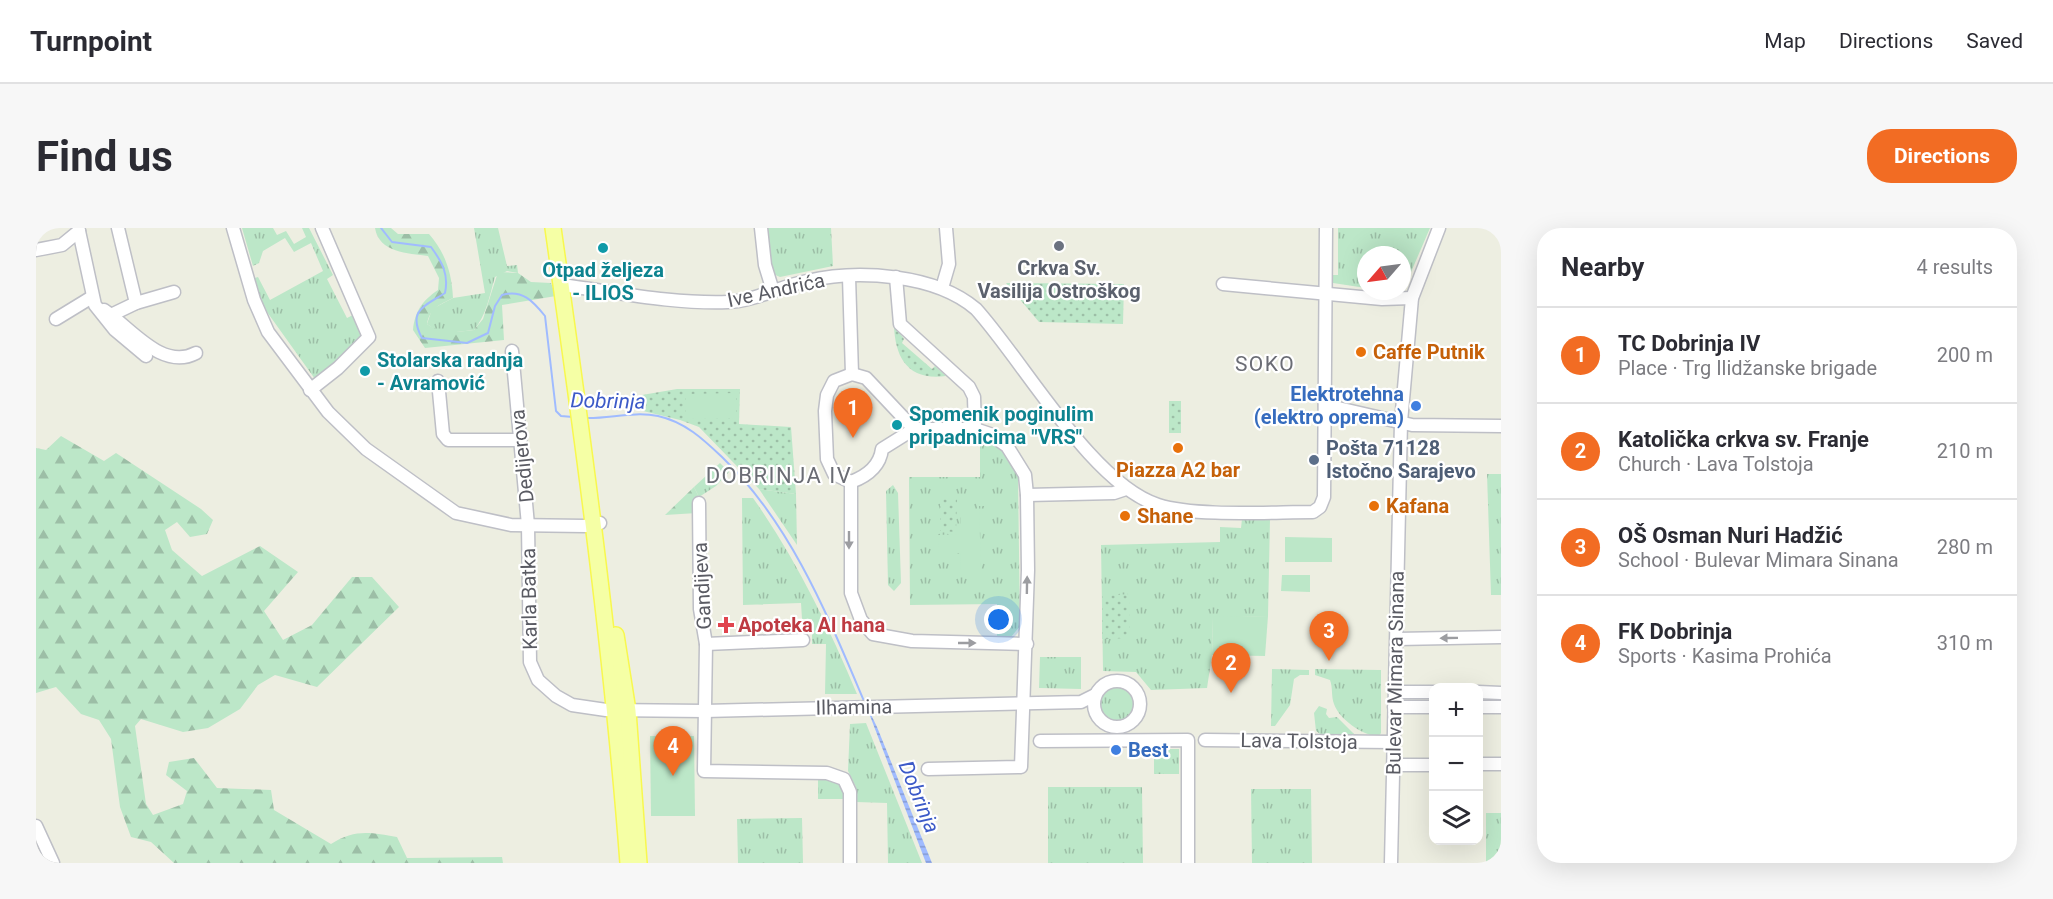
<!DOCTYPE html>
<meta charset="utf-8">
<style>
:root{--surface:#fff;--page:#f7f7f7;--text:#2b2b33;--muted:#7c7c81;--line:#e1e1e2;--accent:#f26c23}
body{margin:0;font-family:Roboto,sans-serif;background:var(--page);color:var(--text)}
.controls{position:absolute;right:18px;bottom:18px;display:grid;overflow:hidden;border-radius:12px;box-shadow:0 6px 24px #0002}
.controls button{width:54px;height:54px;display:grid;place-items:center;padding:0;border:0;border-bottom:2px solid var(--line);background:var(--surface);color:var(--text);font:30px sans-serif}
.compass{position:absolute;left:1321px;top:18px;width:54px;height:54px;border-radius:50%;background:var(--surface);box-shadow:0 6px 24px #0002;rotate:242deg}
.you{position:absolute;left:963px;top:392px;width:21px;height:21px;margin:-15px;border:4px solid #fff;border-radius:50%;background:#1a73e8;box-shadow:0 0 0 9px #1a73e833}
.badge{display:grid;place-items:center;width:39px;height:39px;border-radius:50%;background:var(--accent);color:#fff;font-size:20px;font-weight:700}
.pin{position:absolute;translate:-50% -50px;filter:drop-shadow(0 2px 3px #0008)}
.pin::after{content:'';position:absolute;top:32px;width:21px;height:18px;background:inherit;clip-path:polygon(0 0,100% 0,50% 100%)}
.list{margin:0;padding:0;list-style:none}
h2{display:flex;justify-content:space-between;align-items:center;height:78px;margin:0;padding:0 24px;font-size:26px}
h2 small{font-size:20px;font-weight:400;color:var(--muted)}
.list li{display:grid;grid-template-columns:39px 1fr auto;gap:18px;align-items:center;box-sizing:border-box;height:96px;padding:0 24px;border-top:2px solid var(--line)}
.list b{display:block;font-size:22px;white-space:nowrap}
.list p{margin:0;font-size:20px;white-space:nowrap;color:var(--muted)}
.list em{font-size:20px;font-style:normal;color:var(--muted)}
.icon{flex:none;width:33px;height:33px;fill:none;stroke:currentColor;stroke-width:2;stroke-linecap:round;stroke-linejoin:round}
.map{position:relative;flex:none;width:1465px;height:635px;overflow:hidden;border-radius:24px}
header{display:flex;align-items:center;gap:36px;box-sizing:border-box;height:84px;padding:0 30px;background:var(--surface);border-bottom:2px solid var(--line)}
header strong{font-size:28px}
nav{display:flex;gap:33px;margin-inline-start:auto;font-size:21px}
.intro{display:flex;align-items:center;justify-content:space-between;box-sizing:border-box;height:144px;padding:0 36px}
h1{margin:0;font-size:42px}
.button{padding:15px 27px;border-radius:24px;background:var(--accent);color:#fff;font-size:21px;font-weight:700}
main{display:flex;gap:36px;padding:0 36px}
aside{flex:1;background:var(--surface);border-radius:24px;box-shadow:0 6px 24px #0002}
.map>svg:first-child{display:block}
.grass{fill:url(#grass-tufts)}
.forest{fill:url(#forest-firs)}
.park{fill:url(#park-dots)}
.pitch{fill:#bce7c8}
.water{fill:url(#water-rules)}
.lines{fill:none;stroke-linecap:round;stroke-linejoin:round}
.stream{stroke:#a0bbff;stroke-width:2}
.minor-casing{stroke:#bebfc6;stroke-width:15}
.major-casing{stroke:#f8f84f;stroke-width:18}
.minor{stroke:#fff;stroke-width:12}
.major{stroke:#f5ffa5;stroke-width:15}
.oneway{fill:#9c9da1}
.worship-dot{fill:#6b7280;stroke:#fff;stroke-width:2}
.culture-dot{fill:#0f9aa8;stroke:#fff;stroke-width:2}
.food-dot{fill:#e8710a;stroke:#fff;stroke-width:2}
.shop-dot{fill:#3f7fe0;stroke:#fff;stroke-width:2}
.service-dot{fill:#5c6f8a;stroke:#fff;stroke-width:2}
.health-dot{fill:#e0444e;stroke:#fff;stroke-width:2}
.labels{text-anchor:middle;dominant-baseline:central;stroke-width:4.5;stroke-linejoin:round;paint-order:stroke}
.worship-label{font-size:20px;font-weight:bold;fill:#5b616d;stroke:#fff}
.culture-label{font-size:20px;font-weight:bold;fill:#0d838f;stroke:#fff;text-anchor:start}
.street-label{font-size:20px;fill:#5a5b63;stroke:#fff}
.food-label{font-size:20px;font-weight:bold;fill:#c56008;stroke:#fff;text-anchor:start}
.shop-label{font-size:20px;font-weight:bold;fill:#366cbe;stroke:#fff;text-anchor:end}
.service-label{font-size:20px;font-weight:bold;fill:#4e5e75;stroke:#fff;text-anchor:start}
.health-label{font-size:20px;font-weight:bold;fill:#be3a42;stroke:#fff;text-anchor:start}
.neighbourhood-label{font-size:21px;letter-spacing:1.5px;fill:#6b6d75;stroke:#fff}
.water-label{font-size:21px;font-style:italic;fill:#3c5ac8;stroke:#fff}
.quarter-label{font-size:22px;letter-spacing:1.5px;fill:#6b6d75;stroke:#fff}
</style>
<header>
<strong>Turnpoint</strong>
<nav><a>Map</a><a>Directions</a><a>Saved</a></nav>
</header>
<div class="intro"><h1>Find us</h1><a class="button">Directions</a></div>
<main>
<div class="map">
<svg width="1465" height="635" viewBox="0 0 1465 635">
<defs>
<pattern id="grass-tufts" width="24" height="20" patternUnits="userSpaceOnUse" patternTransform="scale(1.5)"><rect width="24" height="20" fill="#bce7c8"/><path d="M3 7l-1-3M5 7V3M7 7l1-3M15 17l-1-3M17 17v-4M19 17l1-3" fill="none" stroke="#9cbea6"/></pattern>
<pattern id="forest-firs" width="22" height="20" patternUnits="userSpaceOnUse" patternTransform="scale(1.5)"><rect width="22" height="20" fill="#bce7c8"/><path d="M5 1l3.5 6h-7zM16 11l3.5 6h-7z" fill="#9cbea6"/></pattern>
<pattern id="park-dots" width="8" height="8" patternUnits="userSpaceOnUse" patternTransform="scale(1.5)"><rect width="8" height="8" fill="#bce7c8"/><path d="M2 2h.1M6 6h.1" fill="none" stroke="#9cbea6" stroke-width="1.8" stroke-linecap="round"/></pattern>
<pattern id="water-rules" width="6" height="5" patternUnits="userSpaceOnUse" patternTransform="scale(1.5)"><rect width="6" height="5" fill="#a0bbff"/><path d="M0 2.5h6" fill="none" stroke="#859bd2"/></pattern>
</defs>
<rect width="100%" height="100%" fill="#edeee1"/>
<g class="grass">
<path d="M 206,0 L 237,0 L 241,7 L 250,3 L 258,16 L 270,9 L 266,0 L 273,0 L 297,47 L 291,51 L 311,90 L 317,87 L 326,104 L 323,113 L 279,151 L 226,77 L 216,51 L 222,49 L 234,72 L 287,43 L 275,15 L 258,24 L 249,10 L 227,23 L 223,35 L 217,38 Z"/>
<path d="M 438,0 L 462,0 L 471,38 L 481,37 L 482,45 L 471,43 L 459,49 C 453,69 451,86 438,102 L 412,105 L 401,103 L 391,96 L 396,81 L 417,70 L 449,65 Z"/>
<path d="M 731,0 L 795,0 L 797,38 L 744,49 L 737,46 Z"/>
<path d="M 1302,0 L 1394,0 L 1372,51 L 1368,49 L 1366,52 L 1366,27 L 1330,27 L 1330,60 L 1297,55 L 1296,47 L 1302,47 Z"/>
<path d="M 944,208 C 964,208 977,232 982,249 L 984,398 L 975,409 L 961,409 L 961,376 L 874,377 L 873,249 L 944,249 Z"/>
<path d="M 684,235 L 693,244 L 680,258 L 663,269 L 658,259 Z"/>
<path d="M 1451,246 L 1465,246 L 1465,367 L 1455,367 Z"/>
<path d="M 857,257 L 862,265 L 865,355 L 858,363 L 852,357 L 850,263 Z"/>
<path d="M 723,261 L 760,266 L 761,317 Z"/>
<path d="M 706,270 L 717,270 C 760,331 792,397 821,466 L 789,466 L 790,416 L 776,416 L 776,391 L 766,391 L 765,375 L 707,377 Z"/>
<path d="M 1206,291 L 1234,291 L 1232,388 L 1177,390 L 1176,427 L 1171,460 L 1115,462 L 1100,444 L 1067,443 L 1065,317 L 1184,314 L 1184,299 L 1205,300 Z"/>
<path d="M 1004,429 L 1045,429 L 1045,461 L 1003,460 Z"/>
<path d="M 1236,441 L 1273,442 L 1273,447 L 1264,447 L 1258,451 L 1254,477 L 1239,498 L 1235,498 Z"/>
<path d="M 1279,441 L 1345,442 L 1345,505 L 1343,508 C 1328,509 1303,491 1298,476 C 1295,468 1297,460 1294,452 L 1279,447 Z"/>
<circle cx="1082" cy="476" r="17"/>
<path d="M 1283,478 L 1291,481 L 1290,486 L 1293,490 L 1301,489 L 1318,506 L 1287,508 L 1280,503 L 1278,485 Z"/>
<path d="M 830,495 L 886,635 L 852,635 L 851,575 L 820,574 L 820,559 L 812,543 L 814,496 Z"/>
<rect x="1118" y="521" width="25" height="25"/>
<path d="M 782,548 L 805,553 L 810,568 L 807,571 L 782,571 Z"/>
<path d="M 1012,559 L 1106,559 L 1107,635 L 1012,635 Z"/>
<path d="M 1215,561 L 1275,561 L 1276,635 L 1216,635 Z"/>
<rect x="1450" y="585" width="15" height="50"/>
<path d="M 766,590 L 767,635 L 702,635 L 701,591 Z"/>
</g>
<g class="forest">
<path d="M 339,0 L 355,0 L 362,6 L 393,6 C 409,24 416,45 417,70 C 403,77 394,80 391,96 C 406,107 420,104 438,102 L 447,91 L 462,44 L 482,45 L 495,54 L 515,55 L 520,68 L 466,77 L 468,112 L 389,120 L 377,102 C 379,83 386,73 402,62 L 403,50 L 392,28 C 372,25 343,25 339,0 Z"/>
<path d="M 25,208 L 68,233 L 80,225 L 165,281 L 177,292 L 171,306 L 154,309 L 141,294 L 129,302 L 136,322 L 166,348 L 224,318 L 262,344 L 228,383 L 247,412 L 276,397 L 316,349 L 336,349 L 363,379 L 281,459 L 239,447 L 222,457 L 204,481 L 172,500 L 147,504 L 105,491 L 99,498 L 110,576 L 117,587 L 147,576 L 151,563 L 130,547 L 133,534 L 158,530 L 181,560 L 235,562 L 238,582 L 295,616 C 318,601 334,604 361,609 L 371,630 L 466,629 L 467,635 L 138,635 L 115,614 L 95,609 L 84,579 L 75,511 L 63,492 L 45,486 L 20,459 L 0,465 L 0,220 L 10,222 Z"/>
<path d="M 658,259 L 663,269 L 661,285 L 629,287 Z"/>
</g>
<g class="park">
<path d="M 970,55 L 1088,56 L 1087,96 L 1003,94 Z"/>
<path d="M 858,97 L 868,111 L 866,115 L 896,141 L 899,138 L 910,148 C 873,153 859,131 858,97 Z"/>
<path d="M 641,161 L 704,161 L 703,196 L 755,199 L 760,266 L 723,261 L 663,199 L 644,192 L 603,182 L 606,167 Z"/>
<rect x="1133" y="173" width="12" height="32"/>
<path d="M 904,269 L 921,269 L 920,304 L 904,303 Z"/>
<path d="M 1093,366 L 1094,410 L 1066,411 L 1066,368 Z"/>
</g>
<g class="pitch">
<path d="M 700,165 L 700,190 L 650,191 L 650,166 Z"/>
<path d="M 941,258 L 955,258 L 956,278 L 943,278 L 945,341 L 925,342 L 924,325 L 903,325 L 902,307 L 925,306 L 925,287 L 941,287 Z"/>
<path d="M 1249,309 L 1296,310 L 1296,334 L 1249,334 Z"/>
<path d="M 1246,347 L 1274,347 L 1274,364 L 1245,363 Z"/>
<path d="M 1232,388 L 1229,428 L 1176,427 L 1177,389 Z"/>
<path d="M 614,508 L 658,508 L 659,588 L 615,588 Z"/>
</g>
<path class="water" d="M 828,472 L 841,499 L 896,635 L 890,635 Z"/>
<g class="lines">
<g class="stream">
<path d="M 345,0 L 356,14 L 395,19 C 406,34 413,46 409,65 C 389,78 371,82 386,110 L 431,115 L 452,105 L 459,78 L 466,67 C 486,61 497,73 509,88 L 520,183 L 525,188 L 537,189"/>
<path d="M 549,190 C 573,191 597,183 622,188 C 649,194 667,211 686,229 C 755,296 791,386 828,473"/>
</g>
<g class="minor-casing">
<g id="minor">
<path d="M 82,0 L 100,75"/>
<path d="M 197,0 L 218,72 L 232,104 L 292,184 L 330,221 L 420,285 L 475,297 L 549,298 L 564,295"/>
<path d="M 725,0 L 729,37 L 737,63"/>
<path d="M 43,3 L 59,77 L 79,102 L 110,128"/>
<path d="M 0,22 L 26,17 L 43,3"/>
<path d="M 813,49 L 816,146"/>
<path d="M 860,49 L 864,96 L 933,159 L 938,169 L 939,201"/>
<path d="M 1187,56 L 1346,71 L 1376,70"/>
<path d="M 525,57 C 580,64 636,76 692,74 C 719,73 745,58 771,53 C 822,41 899,46 940,81 C 988,134 1056,256 1122,277 C 1159,289 1235,284 1277,284 L 1284,279 L 1288,269 L 1290,0"/>
<path d="M 906,60 L 913,36 L 910,0"/>
<path d="M 68,82 C 95,100 126,143 160,125"/>
<path d="M 75,87 L 100,75 L 138,64"/>
<path d="M 20,91 L 56,69"/>
<path d="M 476,123 L 492,297 L 494,434 L 502,452 L 520,468 L 536,477 L 570,482 L 669,483 L 1045,474 L 1059,467"/>
<path d="M 402,153 L 407,206 L 412,212 L 483,212"/>
<path d="M 274,162 L 302,140 L 333,109 L 286,0"/>
<path d="M 1289,177 L 1376,197 L 1465,198"/>
<path d="M 815,254 L 798,246 L 791,231 L 789,183 L 791,167 L 798,153 L 816,146 L 830,150 L 878,201 L 939,201 L 954,206 L 971,218 L 989,247 L 991,267 L 992,342 L 985,539 L 892,541"/>
<path d="M 815,254 L 815,365 L 825,392 L 837,406 L 876,413 L 991,416"/>
<path d="M 815,254 C 831,248 844,238 846,221 L 878,201"/>
<path d="M 991,267 L 1078,265 L 1090,261"/>
<path d="M 663,275 L 664,381 L 670,416 L 767,412"/>
<path d="M 1361,411 L 1465,409"/>
<path d="M 670,416 L 668,543 L 791,545 L 808,551 L 814,564 L 814,635"/>
<circle cx="1081" cy="476" r="23"/>
<path d="M 1359,464 L 1398,464"/>
<path d="M 1442,464 L 1465,465"/>
<path d="M 1358,479 L 1398,479"/>
<path d="M 1442,479 L 1465,479"/>
<path d="M 1169,512 L 1357,514"/>
<path d="M 1004,513 L 1152,512 L 1152,635"/>
<path d="M 1442,536 L 1465,536"/>
<path d="M 1357,537 L 1398,537"/>
<path d="M 0,598 L 17,635"/>
<path d="M 1355,635 L 1365,194 L 1376,70 L 1403,0"/>
</g>
</g>
<g class="major-casing">
<g id="major">
<path d="M 517,0 C 547,211 576,423 592,635"/>
<path d="M 580,407 L 592,483 L 603,635"/>
</g>
</g>
<use href="#minor" class="minor"/>
<use href="#major" class="major"/>
</g>
<defs><path id="oneway-solid" d="M-6-.8H1V-3.2L6.5 0L1 3.2V.8H-6Z" transform="scale(1.5)"/></defs>
<g class="oneway">
<use href="#oneway-solid" transform="translate(813 312) rotate(90)"/>
<use href="#oneway-solid" transform="translate(991 357) rotate(-89)"/>
<use href="#oneway-solid" transform="translate(1413 410) rotate(179)"/>
<use href="#oneway-solid" transform="translate(931 415)"/>
</g>
<circle class="worship-dot" cx="1023" cy="18" r="6"/>
<g class="culture-dot">
<circle cx="567" cy="20" r="6"/>
<circle cx="329" cy="143" r="6"/>
<circle cx="861" cy="197" r="6"/>
</g>
<g class="food-dot">
<circle cx="1325" cy="124" r="6"/>
<circle cx="1142" cy="220" r="6"/>
<circle cx="1338" cy="278" r="6"/>
<circle cx="1089" cy="288" r="6"/>
</g>
<g class="shop-dot">
<circle cx="1380" cy="178" r="6"/>
<circle cx="1080" cy="522" r="6"/>
</g>
<circle class="service-dot" cx="1278" cy="232" r="6"/>
<path class="health-dot" d="M687 388h6v6h6v6h-6v6h-6v-6h-6v-6h6z"/>
<g class="labels">
<g class="worship-label">
<text x="1023" y="40">Crkva Sv.<tspan x="1023" dy="23">Vasilija Ostroškog</tspan></text>
</g>
<g class="culture-label">
<text x="567" y="42" text-anchor="middle">Otpad željeza<tspan x="567" dy="23">- ILIOS</tspan></text>
<text x="341" y="132">Stolarska radnja<tspan x="341" dy="23">- Avramović</tspan></text>
<text x="873" y="186">Spomenik poginulim<tspan x="873" dy="23">pripadnicima "VRS"</tspan></text>
</g>
<g class="street-label">
<text transform="translate(740 62) rotate(-12)">Ive Andrića</text>
<text transform="translate(486 228) rotate(-96)">Dedijerova</text>
<text transform="translate(666 358) rotate(-93)">Gandijeva</text>
<text transform="translate(493 371) rotate(-91)">Karla Batka</text>
<text transform="translate(1359 445) rotate(-89)">Bulevar Mimara Sinana</text>
<text transform="translate(818 479) rotate(-1)">Ilhamina</text>
<text transform="translate(1263 513) rotate(1)">Lava Tolstoja</text>
</g>
<g class="food-label">
<text x="1337" y="124">Caffe Putnik</text>
<text x="1142" y="242" text-anchor="middle">Piazza A2 bar</text>
<text x="1350" y="278">Kafana</text>
<text x="1101" y="288">Shane</text>
</g>
<g class="shop-label">
<text x="1368" y="166">Elektrotehna<tspan x="1368" dy="23">(elektro oprema)</tspan></text>
<text x="1092" y="522" text-anchor="start">Best</text>
</g>
<g class="service-label">
<text x="1290" y="220">Pošta 71128<tspan x="1290" dy="23">Istočno Sarajevo</tspan></text>
</g>
<g class="health-label">
<text x="702" y="397">Apoteka Al hana</text>
</g>
<g class="neighbourhood-label">
<text x="1229" y="136">SOKO</text>
</g>
<g class="water-label">
<text transform="translate(572 173) rotate(1)">Dobrinja</text>
<text transform="translate(883 569) rotate(68)">Dobrinja</text>
</g>
<g class="quarter-label">
<text x="743" y="247">DOBRINJA IV</text>
</g>
</g>
</svg>
<div class="controls">
<button>+</button>
<button>−</button>
<button><svg class="icon" aria-label="layers" viewBox="0 0 24 24"><path d="M12 4l9 5-9 5-9-5zM3 14l9 5 9-5"/></svg></button>
</div>
<svg class="compass" viewBox="-18 -18 36 36"><path d="M0-13l5 13h-10z" fill="#e53935"/><path d="M0 13l5-13h-10z" fill="#7c7c81"/></svg>
<div class="you"></div>
<div class="pin badge" style="left:817px;top:210px">1</div>
<div class="pin badge" style="left:1195px;top:465px">2</div>
<div class="pin badge" style="left:1293px;top:433px">3</div>
<div class="pin badge" style="left:637px;top:548px">4</div>
</div>
<aside>
<h2>Nearby<small>4 results</small></h2>
<ul class="list">
<li><span class="badge">1</span><div><b>TC Dobrinja IV</b><p>Place · Trg Ilidžanske brigade</p></div><em>200 m</em></li>
<li><span class="badge">2</span><div><b>Katolička crkva sv. Franje</b><p>Church · Lava Tolstoja</p></div><em>210 m</em></li>
<li><span class="badge">3</span><div><b>OŠ Osman Nuri Hadžić</b><p>School · Bulevar Mimara Sinana</p></div><em>280 m</em></li>
<li><span class="badge">4</span><div><b>FK Dobrinja</b><p>Sports · Kasima Prohića</p></div><em>310 m</em></li>
</ul>
</aside>
</main>
